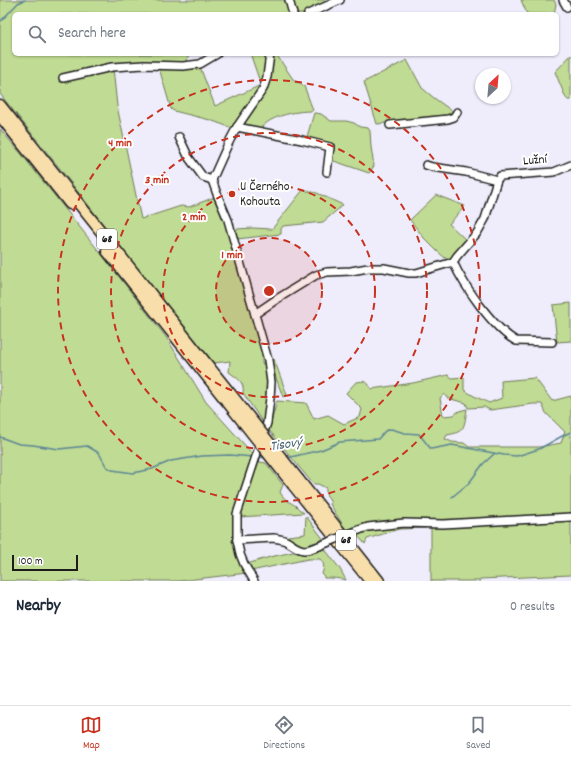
<!DOCTYPE html>
<meta charset="utf-8">
<style>
:root{--surface:#fff;--page:#f2f2f3;--text:#1f2937;--muted:#747a83;--line:#e0e1e3;--accent:#c8321e}
body{margin:0;font-family:Dekko,sans-serif;background:var(--page);color:var(--text)}
.compass{position:absolute;left:475px;top:68px;width:36px;height:36px;border-radius:50%;background:var(--surface);box-shadow:0 1px 3px #0004;rotate:26deg}
.scale{position:absolute;left:12px;bottom:10px;width:66px;box-sizing:border-box;padding-left:4px;border:2px solid #1c1c1c;border-top:0;font-size:11px;line-height:14px;white-space:nowrap;color:#1c1c1c;-webkit-text-stroke:3px #fff;paint-order:stroke}
.list{margin:0;padding:0;list-style:none}
h2{display:flex;justify-content:space-between;align-items:center;height:52px;margin:0;padding:0 16px;font-size:17px}
h2 small{font-size:13px;font-weight:400;color:var(--muted)}
.icon{flex:none;width:22px;height:22px;fill:none;stroke:currentColor;stroke-width:2;stroke-linecap:round;stroke-linejoin:round}
.map{position:relative;flex:none;width:571px;height:581px;overflow:hidden}
.search{position:absolute;background:var(--surface);box-shadow:0 1px 3px #0004;left:12px;right:12px;top:12px;height:44px;display:flex;align-items:center;gap:10px;box-sizing:border-box;padding:0 14px;border-radius:6px;color:var(--muted);font-size:15px}
.sheet{height:124px;background:var(--surface)}
nav{display:flex;justify-content:space-around;align-items:center;box-sizing:border-box;height:56px;border-top:1px solid var(--line);background:var(--surface);font-size:11px;color:var(--muted)}
nav a{display:grid;justify-items:center;gap:2px}
nav .on{color:var(--accent)}
.map>svg:first-child{display:block}
.green{fill:#c0db93;stroke:#6e7c58;fill-rule:evenodd}
.lines{fill:none;stroke-linecap:round;stroke-linejoin:round}
.stream{stroke:#5b8596;stroke-width:1.5}
.minor-casing{stroke:#1c1c1c;stroke-width:10}
.highway-casing{stroke:#1c1c1c;stroke-width:13}
.minor{stroke:#fff;stroke-width:7}
.highway{stroke:#f8deab;stroke-width:10}
.minor-bridge-casing{stroke:#1c1c1c;stroke-width:10;stroke-linecap:butt}
.highway-bridge-casing{stroke:#1c1c1c;stroke-width:13;stroke-linecap:butt}
.minor-bridge{stroke:#fff;stroke-width:7}
.highway-bridge{stroke:#f8deab;stroke-width:10}
.ring{fill:none;stroke:#c8321e;stroke-width:2;stroke-dasharray:7 5}
.poi-dot{fill:#c8321e;stroke:#fff;stroke-width:1.5}
.labels{text-anchor:middle;dominant-baseline:central;stroke-width:4;stroke-linejoin:round;paint-order:stroke}
.shield{fill:#fff;stroke:#606060;stroke-width:1}
.shield-label{font-size:12px;font-weight:bold;fill:#1c1c1c}
.street-label{font-size:13px;fill:#1c1c1c;stroke:#fff}
.poi-label{font-size:13px;fill:#1c1c1c;stroke:#fff;text-anchor:start}
.water-label{font-size:14px;font-style:italic;fill:#46626d;stroke:#fff}
.centre{fill:#c8321e;stroke:#fff;stroke-width:2}
.ring-label{font-size:12px;text-anchor:middle;font-weight:bold;fill:#c8321e;stroke:#fff;stroke-width:4;stroke-linejoin:round;paint-order:stroke}
</style>
<div class="map">
<svg width="571" height="581" viewBox="0 0 571 581">
<rect width="100%" height="100%" fill="#efecfb"/>
<filter id="ink" filterUnits="userSpaceOnUse"><feTurbulence type="fractalNoise" baseFrequency=".025" numOctaves="2"/><feDisplacementMap in="SourceGraphic" scale="8" xChannelSelector="R" yChannelSelector="G"/><feConvolveMatrix kernelMatrix="1 2 1 2 8 2 1 2 1" color-interpolation-filters="sRGB"/></filter>
<g filter="url(#ink)">
<g class="green">
<path d="M 0,0 L 286,0 L 290,14 L 14,14 L 14,54 L 190,54 L 185,62 L 181,63 L 135,62 L 96,66 L 91,67 L 84,70 L 61,77 L 64,82 L 66,79 L 113,68 L 117,106 L 141,219 L 181,206 L 189,207 L 215,197 L 225,218 L 253,319 L 262,353 L 262,364 L 265,363 C 268,383 266,403 263,423 L 243,393 C 245,382 237,378 229,372 L 230,361 L 214,363 L 124,251 L 61,170 L 0,94 Z"/>
<path d="M 291,0 L 333,0 L 334,1 L 302,14 L 296,14 Z"/>
<path d="M 521,0 L 554,0 L 556,4 L 554,14 L 527,14 Z"/>
<path d="M 252,54 L 267,54 L 264,79 L 262,86 L 232,128 L 210,120 L 174,111 L 171,109 L 159,68 L 200,67 L 215,106 L 261,85 L 251,56 Z"/>
<path d="M 273,54 L 276,54 L 295,82 L 300,83 L 304,86 L 313,110 L 311,111 C 299,111 282,114 271,120 C 267,122 263,126 259,130 L 247,127 L 242,124 L 268,83 L 271,72 Z"/>
<path d="M 571,55 L 571,100 C 568,101 566,99 565,96 L 555,72 Z"/>
<path d="M 407,60 L 422,88 L 434,98 L 452,111 L 450,116 L 377,124 L 364,82 Z"/>
<path d="M 314,113 L 316,113 L 321,114 L 331,121 L 346,121 L 354,123 L 360,127 L 368,128 L 370,131 L 371,147 L 374,166 L 369,173 L 331,160 L 332,153 L 335,147 L 335,145 L 306,140 Z"/>
<path d="M 0,129 L 23,156 L 106,260 L 166,337 L 206,402 L 260,462 L 266,463 L 283,485 L 280,492 C 284,500 290,502 296,506 C 299,509 301,511 304,513 L 239,517 L 241,510 L 247,497 L 240,498 L 235,538 L 231,541 L 235,542 L 247,573 L 178,581 L 0,581 Z"/>
<path d="M 303,190 L 317,193 L 343,205 L 323,222 L 283,226 L 281,229 L 281,234 L 237,239 L 236,230 L 237,229 L 253,228 L 272,229 Z"/>
<path d="M 436,195 L 465,206 L 449,224 L 466,240 L 451,258 L 445,258 L 436,250 L 424,238 L 410,220 Z"/>
<path d="M 571,303 L 571,341 L 557,342 L 553,305 Z"/>
<path d="M 274,359 L 287,395 L 283,397 L 276,378 L 272,360 Z"/>
<path d="M 448,375 L 452,378 L 464,377 L 464,390 L 474,396 L 489,403 L 502,398 L 501,381 L 535,378 L 552,401 L 571,396 L 571,515 L 367,524 L 361,525 L 349,530 L 344,527 L 330,504 L 331,503 L 326,494 L 326,488 L 318,484 L 313,484 L 269,430 L 277,401 L 306,403 L 314,419 L 328,415 L 344,424 L 360,417 L 362,409 L 346,393 L 356,382 C 365,381 367,380 371,389 L 413,383 ZM 444,394 L 447,398 L 466,403 L 468,408 L 484,407 L 490,410 L 533,404 L 542,404 L 546,413 L 565,432 L 561,443 L 539,447 L 469,447 L 464,443 L 452,442 L 445,439 L 447,435 C 466,432 464,426 467,409 L 459,411 L 454,415 L 443,416 L 440,398 Z"/>
<path d="M 306,516 L 324,540 C 310,546 298,551 288,536 L 305,534 Z"/>
<path d="M 571,519 L 571,575 L 480,579 L 480,581 L 431,581 L 431,527 L 538,521 L 542,523 L 542,520 Z"/>
<path d="M 400,526 L 426,526 L 426,528 L 399,529 L 367,539 L 365,544 L 357,535 L 365,532 Z"/>
<path d="M 324,548 L 340,569 L 346,580 C 339,578 332,578 324,578 L 324,576 L 322,574 C 324,568 325,564 320,559 L 308,559 L 251,571 L 247,564 L 270,557 L 293,552 L 306,554 L 311,554 Z"/>
</g>
<g class="lines">
<g class="stream">
<path d="M 0,22 L 18,3 L 25,0"/>
<path d="M 0,437 L 19,444 L 33,445 L 59,449 L 87,446 L 99,453 L 106,466 L 112,470 L 133,473 L 152,469 L 171,461 L 202,456 L 230,455 L 253,457"/>
<path d="M 259,457 L 267,458"/>
<path d="M 286,458 L 295,456 L 321,450 L 340,442 L 378,439 L 385,431 L 391,429 L 405,433 L 419,434 L 431,449 L 452,445 L 504,455 L 517,456 L 539,449 L 564,435 L 571,432"/>
<path d="M 452,497 L 469,483 L 483,464 L 494,454"/>
</g>
<g class="minor-casing">
<g id="minor">
<path d="M 289,0 L 293,14"/>
<path d="M 563,0 L 567,7"/>
<path d="M 308,14 L 340,0"/>
<path d="M 63,78 L 112,67 L 144,65 L 183,66 L 200,64 L 217,54"/>
<path d="M 390,125 L 448,119 L 454,117 L 457,112"/>
<path d="M 237,127 L 302,140 L 330,147 L 327,172"/>
<path d="M 179,137 L 189,158 L 203,177 L 212,180"/>
<path d="M 426,165 L 432,167 L 466,172 L 497,180"/>
<path d="M 453,262 C 464,286 493,328 516,341 L 552,342"/>
<path d="M 255,314 L 277,299 L 316,275 L 327,272 L 351,271 L 368,268 L 384,268 L 409,273 L 416,273 L 453,262 L 457,256 L 477,233 L 485,219 L 497,180 L 500,176 L 554,172 L 571,165"/>
<path d="M 359,530 L 368,527 L 404,523 L 443,524 L 571,517"/>
<path d="M 237,540 L 274,538 C 278,539 282,539 286,541 C 292,544 296,549 304,550 C 309,550 314,548 319,546"/>
<path d="M 254,581 L 244,564 L 240,554 L 237,540 L 237,514 L 267,423 L 270,398 L 271,382 L 268,360 L 228,220 L 217,194 L 212,180 L 229,142 L 237,127 L 263,89 L 267,77 L 270,54"/>
</g>
</g>
<g class="highway-casing">
<g id="highway">
<path d="M 0,105 L 230,393"/>
<path d="M 0,116 L 70,204"/>
<path d="M 107,251 L 224,398"/>
<path d="M 299,480 L 379,581"/>
<path d="M 293,485 L 370,581"/>
</g>
</g>
<use href="#minor" class="minor"/>
<use href="#highway" class="highway"/>
<g class="minor-bridge-casing">
<path id="minor-bridge" d="M 319,546 L 359,530"/>
</g>
<g class="highway-bridge-casing">
<g id="highway-bridge">
<path d="M 230,393 L 299,480"/>
<path d="M 224,398 L 293,485"/>
</g>
</g>
<use href="#minor-bridge" class="minor-bridge"/>
<use href="#highway-bridge" class="highway-bridge"/>
</g>
</g>
<circle cx="269" cy="291" r="53" fill="#c8321e" fill-opacity=".12"/>
<g class="ring">
<circle cx="269" cy="291" r="53"/>
<circle cx="269" cy="291" r="106"/>
<circle cx="269" cy="291" r="158"/>
<circle cx="269" cy="291" r="211"/>
</g>
<circle class="poi-dot" cx="232" cy="194" r="4"/>
<g class="labels">
<g class="shield">
<rect x="97" y="229" width="20" height="20" rx="3"/>
<rect x="336" y="530" width="20" height="20" rx="3"/>
</g>
<g class="shield-label">
<text x="107" y="239">68</text>
<text x="346" y="540">68</text>
</g>
<g class="street-label">
<text transform="translate(535 161) rotate(-5)">Lužní</text>
</g>
<g class="poi-label">
<text x="240" y="187">U Černého<tspan x="240" dy="15">Kohouta</tspan></text>
</g>
<g class="water-label">
<text transform="translate(286 445) rotate(-8)">Tisový</text>
</g>
</g>
<circle cx="269" cy="291" r="6" class="centre"/>
<g class="ring-label">
<text x="120" y="146">4 min</text>
<text x="157" y="183">3 min</text>
<text x="194" y="220">2 min</text>
<text x="232" y="258">1 min</text>
</g>
</svg>
<svg class="compass" viewBox="-18 -18 36 36"><path d="M0-13l5 13h-10z" fill="#e53935"/><path d="M0 13l5-13h-10z" fill="#747a83"/></svg>
<div class="scale">100 m</div>
<div class="search"><svg class="icon" aria-label="search" viewBox="0 0 24 24"><circle cx="10" cy="10" r="6"/><path d="M15 15l6 6"/></svg>Search here</div>
</div>
<section class="sheet">
<h2>Nearby<small>0 results</small></h2>
<ul class="list">
</ul>
</section>
<nav>
<a class="on"><svg class="icon" aria-label="map" viewBox="0 0 24 24"><path d="M3 6l6-2 6 2 6-2v14l-6 2-6-2-6 2zM9 4v14M15 6v14"/></svg>Map</a>
<a><svg class="icon" aria-label="directions" viewBox="0 0 24 24"><path d="M12 3l9 9-9 9-9-9zM9 14v-3h6M13 9l2 2-2 2"/></svg>Directions</a>
<a><svg class="icon" aria-label="saved" viewBox="0 0 24 24"><path d="M7 4h10v16l-5-4-5 4z"/></svg>Saved</a>
</nav>
